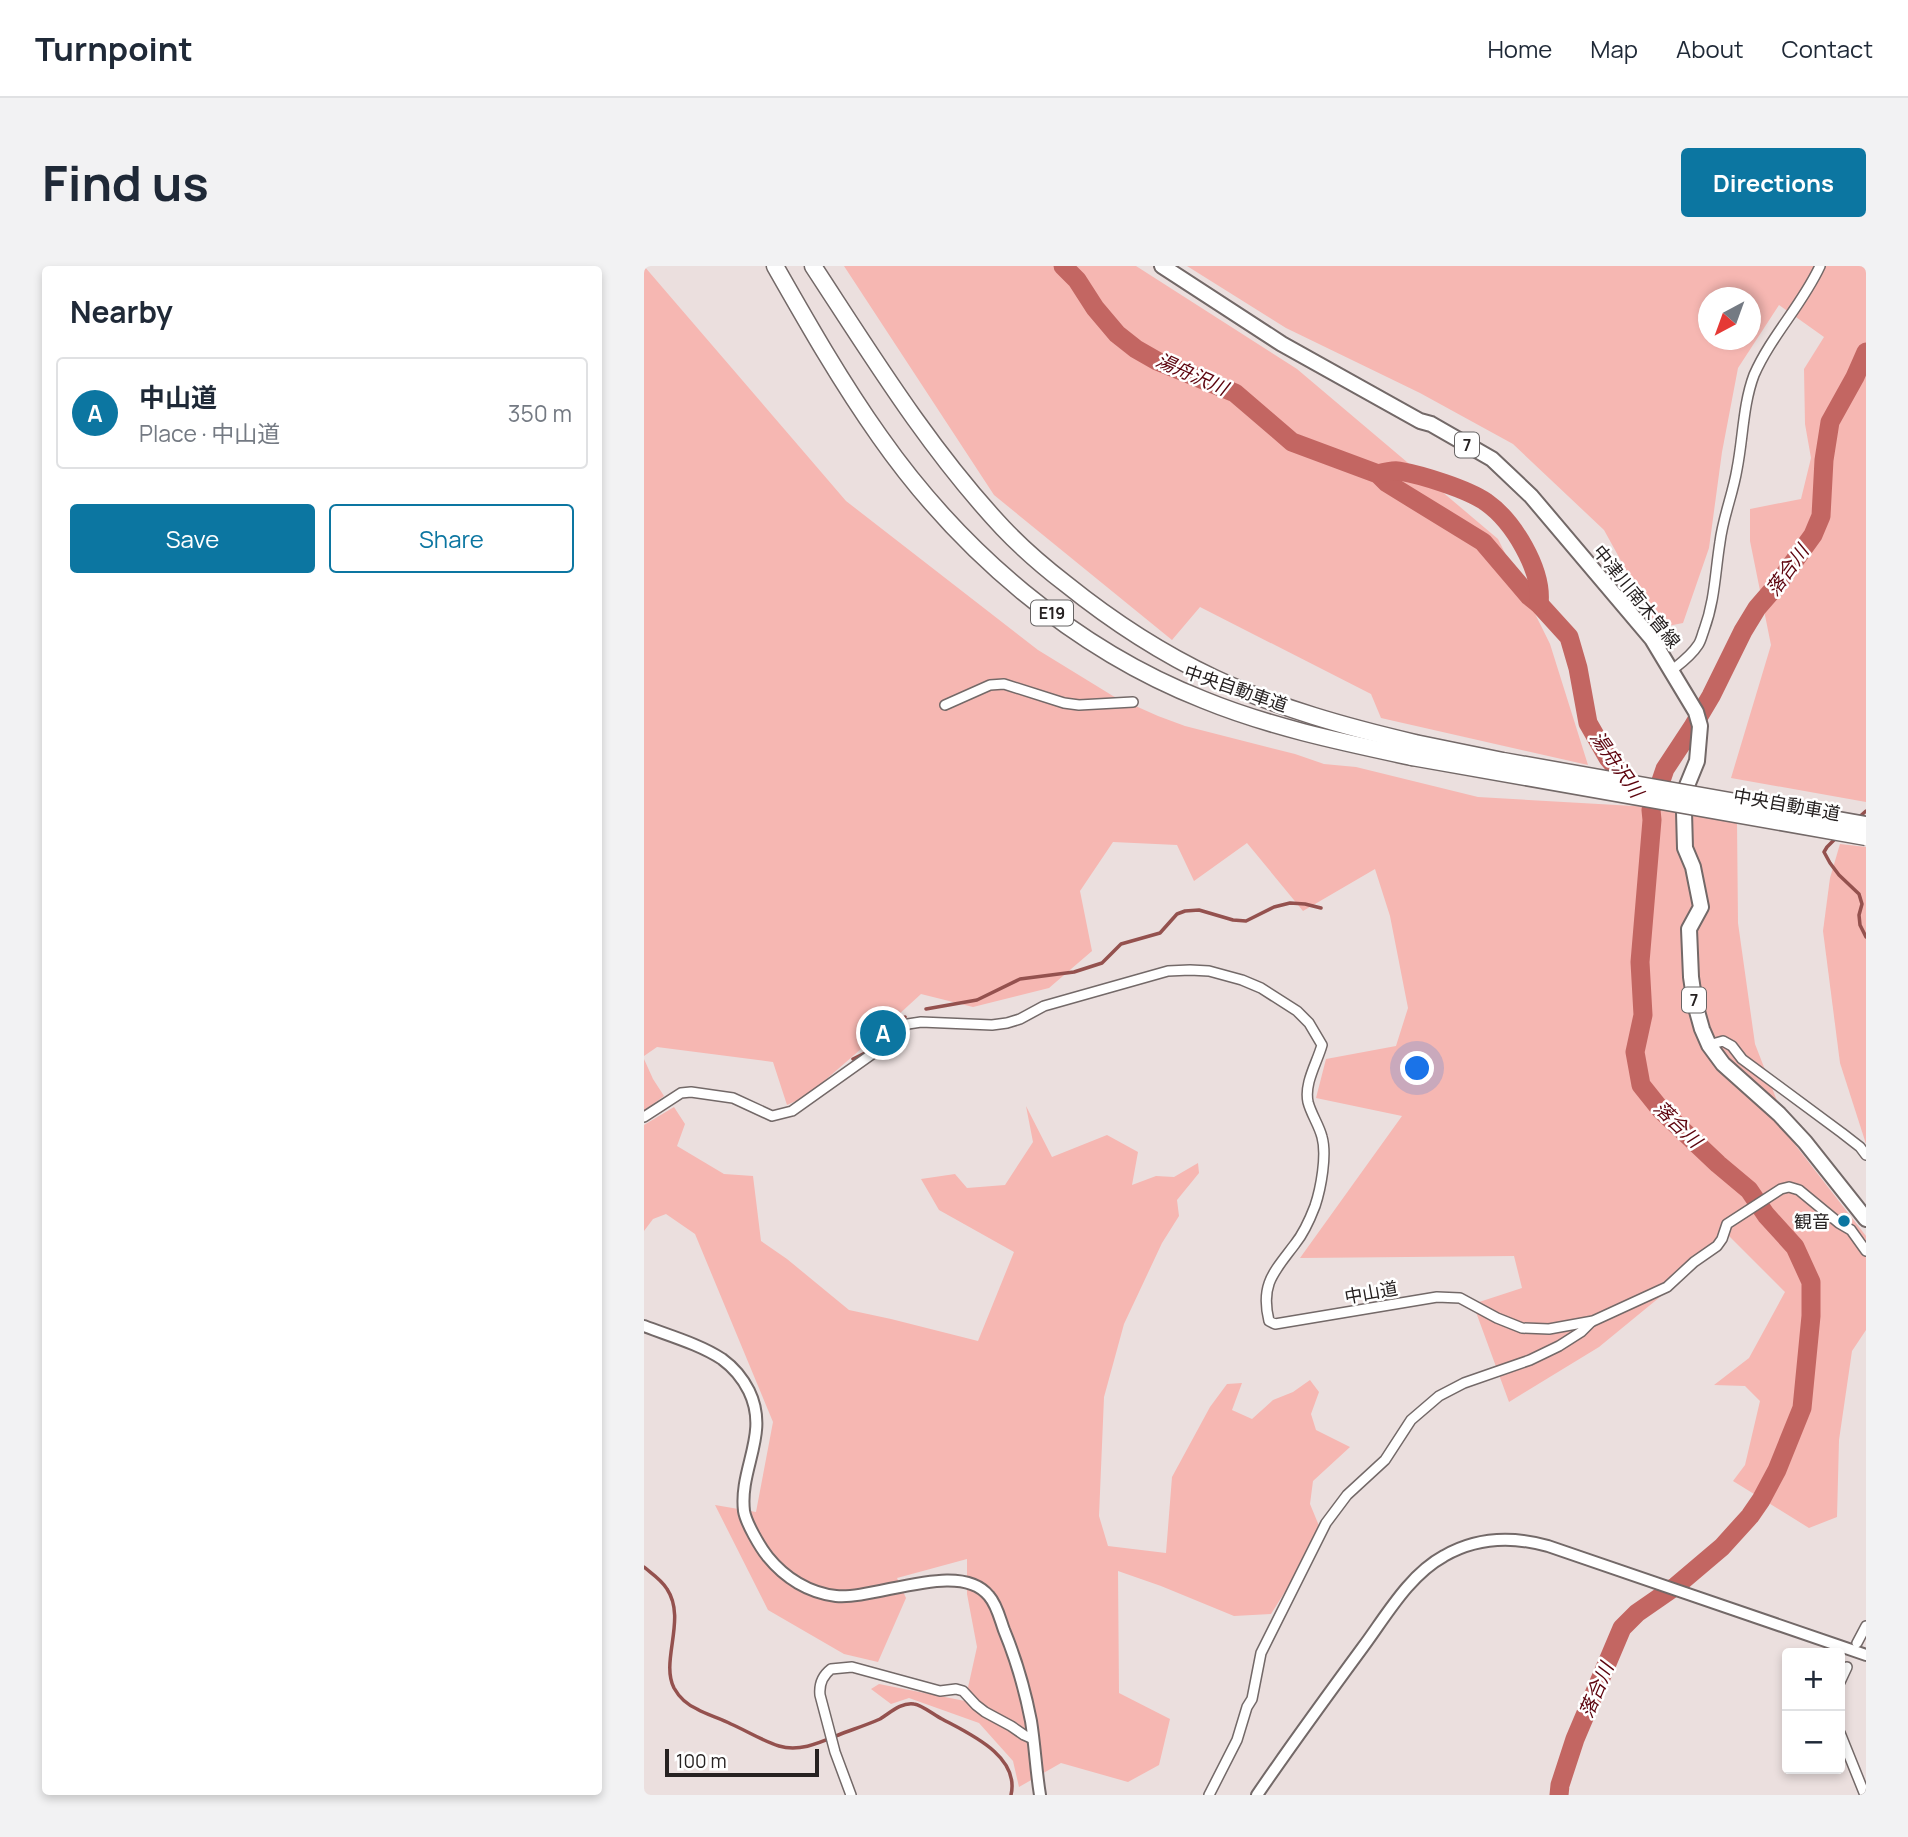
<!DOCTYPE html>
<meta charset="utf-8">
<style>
:root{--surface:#fff;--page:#f2f2f3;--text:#1f2937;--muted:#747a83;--line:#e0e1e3;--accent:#0c76a1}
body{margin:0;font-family:Manrope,"Noto Sans JP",sans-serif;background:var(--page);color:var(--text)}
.controls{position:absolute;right:21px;bottom:21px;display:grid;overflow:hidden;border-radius:7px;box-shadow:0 4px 10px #0003}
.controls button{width:63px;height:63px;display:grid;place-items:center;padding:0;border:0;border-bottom:2px solid var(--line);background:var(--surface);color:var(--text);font:35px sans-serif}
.compass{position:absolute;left:1054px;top:21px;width:63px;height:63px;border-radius:50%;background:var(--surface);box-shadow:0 4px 10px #0003;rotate:221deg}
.scale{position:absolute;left:21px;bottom:18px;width:154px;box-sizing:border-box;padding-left:7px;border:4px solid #262121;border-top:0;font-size:19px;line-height:24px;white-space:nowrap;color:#262121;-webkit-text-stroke:5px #fff;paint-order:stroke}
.you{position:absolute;left:774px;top:803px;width:24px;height:24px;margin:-18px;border:5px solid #fff;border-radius:50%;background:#1a73e8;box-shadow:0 0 0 10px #1a73e833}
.badge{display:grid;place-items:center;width:46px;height:46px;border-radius:50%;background:var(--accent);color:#fff;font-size:23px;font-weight:700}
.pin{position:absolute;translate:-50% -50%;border:4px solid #fff;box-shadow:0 2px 7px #0006}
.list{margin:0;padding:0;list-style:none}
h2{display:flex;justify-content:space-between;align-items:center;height:91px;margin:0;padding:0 28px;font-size:30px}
h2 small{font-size:23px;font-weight:400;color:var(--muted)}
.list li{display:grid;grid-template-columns:46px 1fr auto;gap:21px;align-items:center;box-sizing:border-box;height:112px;margin:0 14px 14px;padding:0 14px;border:2px solid var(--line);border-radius:7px}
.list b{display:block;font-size:26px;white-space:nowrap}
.list p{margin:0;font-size:23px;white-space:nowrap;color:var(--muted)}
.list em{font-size:23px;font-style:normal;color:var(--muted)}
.actions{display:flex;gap:14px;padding:21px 28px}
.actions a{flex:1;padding:16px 0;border:2px solid var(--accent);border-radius:7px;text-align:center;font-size:24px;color:var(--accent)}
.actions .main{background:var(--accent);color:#fff}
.map{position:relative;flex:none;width:1222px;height:1529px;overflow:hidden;border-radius:7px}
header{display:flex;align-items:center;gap:42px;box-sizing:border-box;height:98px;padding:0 35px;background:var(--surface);border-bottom:2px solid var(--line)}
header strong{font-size:33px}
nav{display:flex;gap:38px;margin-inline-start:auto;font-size:24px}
.intro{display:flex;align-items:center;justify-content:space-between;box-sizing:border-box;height:168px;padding:0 42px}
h1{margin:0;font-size:49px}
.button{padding:18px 32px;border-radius:7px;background:var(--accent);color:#fff;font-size:24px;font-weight:700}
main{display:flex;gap:42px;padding:0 42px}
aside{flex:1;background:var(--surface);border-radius:7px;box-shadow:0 4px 10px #0003}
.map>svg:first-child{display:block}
.green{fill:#f6b7b2;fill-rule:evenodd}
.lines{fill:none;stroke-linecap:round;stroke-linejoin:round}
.stream{stroke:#94514e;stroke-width:3.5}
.river{stroke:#c36662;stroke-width:19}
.minor-casing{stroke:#736968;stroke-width:12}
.tertiary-casing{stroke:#736968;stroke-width:14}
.primary-casing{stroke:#736968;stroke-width:18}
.motorway-casing{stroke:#736968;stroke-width:19}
.minor{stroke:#fff;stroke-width:9}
.tertiary{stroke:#fff;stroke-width:10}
.primary{stroke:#fff;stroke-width:14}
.motorway{stroke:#fff;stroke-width:16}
.motorway-bridge-casing{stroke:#736968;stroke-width:19;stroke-linecap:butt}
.motorway-bridge{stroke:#fff;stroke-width:16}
.poi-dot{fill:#0c76a1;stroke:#fff;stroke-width:2.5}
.labels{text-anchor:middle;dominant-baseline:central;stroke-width:5;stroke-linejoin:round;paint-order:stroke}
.shield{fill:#fff;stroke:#676464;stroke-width:2}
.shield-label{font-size:16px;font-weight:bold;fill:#262121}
.street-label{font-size:18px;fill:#262121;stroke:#fff}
.poi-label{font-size:18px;fill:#262121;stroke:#fff;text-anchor:end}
.water-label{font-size:19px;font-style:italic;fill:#5c030d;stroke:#fff}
</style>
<header>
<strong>Turnpoint</strong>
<nav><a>Home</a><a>Map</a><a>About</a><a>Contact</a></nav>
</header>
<div class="intro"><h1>Find us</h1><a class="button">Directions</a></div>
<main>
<aside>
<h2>Nearby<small></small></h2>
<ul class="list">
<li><span class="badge">A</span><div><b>中山道</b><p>Place · 中山道</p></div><em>350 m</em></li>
</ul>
<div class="actions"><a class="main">Save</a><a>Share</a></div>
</aside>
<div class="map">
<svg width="1222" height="1529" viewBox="0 0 1222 1529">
<rect width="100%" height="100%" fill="#ebdfde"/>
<g class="green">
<path d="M 0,0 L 202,235 L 394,384 L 469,430 L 514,450 L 541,460 L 651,488 L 680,498 L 712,501 L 834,531 L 1060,544 L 1093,556 L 1094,657 L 1111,778 L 1149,876 L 1222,970 L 1222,1064 L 1208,1085 L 1195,1174 L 1193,1251 L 1165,1262 L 1089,1215 L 1101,1199 L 1116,1135 L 1101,1120 L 1070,1119 L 1105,1092 L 1141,1026 L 1082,967 L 1052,989 L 1022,1026 L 955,1081 L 865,1136 L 829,1038 L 878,1022 L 870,990 L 656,992 L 758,850 L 672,832 L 682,793 L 752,780 L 764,742 L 746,650 L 731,603 L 659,645 L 603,577 L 550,615 L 533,579 L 469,576 L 436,625 L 448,685 L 405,722 L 329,741 L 277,728 L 217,783 L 163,830 L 143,839 L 129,796 L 13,781 L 0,790 Z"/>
<path d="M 200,0 L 492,0 L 653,103 L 854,273 L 906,378 L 944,499 L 737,452 L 727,428 L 556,341 L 528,374 L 350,229 Z"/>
<path d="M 543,0 L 1222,0 L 1222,536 L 1087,512 L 1127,379 L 1106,275 L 1106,243 L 1157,233 L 1167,192 L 1161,158 L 1160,103 L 1180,71 L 1135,39 L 1094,102 L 1078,186 L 1065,282 L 1039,357 L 1014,362 L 960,264 L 869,178 L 776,127 L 642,62 ZM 1064,32 L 1106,32 L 1106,74 L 1064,74 Z"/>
<path d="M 1196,578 L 1222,581 L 1222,878 L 1196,797 L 1179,665 L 1186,612 Z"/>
<path d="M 0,793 L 9,813 L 20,830 L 0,845 Z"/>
<path d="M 382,840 L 408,891 L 463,869 L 494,886 L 488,919 L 512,910 L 530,911 L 554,897 L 555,907 L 533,934 L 535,950 L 518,977 L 480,1058 L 460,1131 L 455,1250 L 464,1280 L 522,1287 L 528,1211 L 566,1141 L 583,1118 L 598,1117 L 588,1144 L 608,1153 L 629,1134 L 649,1126 L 666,1114 L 675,1126 L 667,1148 L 672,1164 L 706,1181 L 669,1215 L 666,1238 L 678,1267 L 627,1348 L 590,1350 L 517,1320 L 474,1305 L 475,1427 L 526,1453 L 515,1499 L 484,1516 L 417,1497 L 375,1521 L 369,1495 L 335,1457 L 265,1432 L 247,1438 L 227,1423 L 235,1418 L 321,1435 L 333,1381 L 323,1328 L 323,1293 L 253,1312 L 262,1332 L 234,1396 L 200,1388 L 124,1344 L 71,1239 L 112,1246 L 129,1156 L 51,968 L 22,948 L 9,953 L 0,965 L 0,859 L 30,841 L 41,858 L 33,880 L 80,908 L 109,910 L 117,975 L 143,993 L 205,1044 L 247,1053 L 334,1075 L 370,986 L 295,944 L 277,913 L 311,908 L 323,922 L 361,919 L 389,876 Z"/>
</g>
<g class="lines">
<g class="stream">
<path d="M 1213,553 L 1222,545"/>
<path d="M 1192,572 L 1183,581 L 1180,586 L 1186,597 L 1195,609 L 1215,628 L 1218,638 L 1215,649 L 1216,659 L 1222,671"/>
<path d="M 282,743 L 333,734 L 376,713 L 430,706 L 458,697 L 477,678 L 516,667 L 533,648 L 541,645 L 555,644 L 589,654 L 602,655 L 630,641 L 646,637 L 661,638 L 677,642"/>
<path d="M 209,793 L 225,785 L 252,757 L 261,751"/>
<path d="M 0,1301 C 7,1307 18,1314 23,1323 C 43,1353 16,1395 30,1422 C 35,1431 44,1439 53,1443 C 63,1449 76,1452 87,1458 C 103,1465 119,1475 135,1480 C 158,1487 181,1474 202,1466 C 213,1462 225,1458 236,1453 C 246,1447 257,1436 270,1438 C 278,1439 290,1449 298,1453 C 326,1468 376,1490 367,1529"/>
</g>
<g class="river">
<path d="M 419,0 L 433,14 L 451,42 L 473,68 L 492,83 L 513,95 L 591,127 L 648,176 L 734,208 L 743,217 L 839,276 L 885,330 L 895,338 L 925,371 L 934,402 L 944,457 L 964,492 L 993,526"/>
<path d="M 734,208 C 741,206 749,204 755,205 C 778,209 823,223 842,236 C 869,255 899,304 895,338"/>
<path d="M 915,1529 L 916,1519 L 931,1473 L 978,1362 L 993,1347 L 1032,1320 L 1078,1281 L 1106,1250 L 1117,1234 L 1133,1204 L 1158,1142 L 1167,1050 L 1167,1016 L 1151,981 L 1122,949 L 1105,924 L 1074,898 L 1017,844 L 997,819 L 991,786 L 999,749 L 996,696 L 1008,554 L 1007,544 L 1021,503 L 1048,462 L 1067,430 L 1099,365 L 1113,342 L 1133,319 L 1169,269 L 1177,250 L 1180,194 L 1186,156 L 1211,111 L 1222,86"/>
</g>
<g class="minor-casing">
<g id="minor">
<path d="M 1027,405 C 1037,397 1047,390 1054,379 C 1057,375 1058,369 1060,364 C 1071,334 1071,307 1076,276 C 1079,251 1089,228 1093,203 C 1099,173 1099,138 1110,109 C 1127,70 1158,39 1176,0"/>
<path d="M 301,439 L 346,419 L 360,418 L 420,437 L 435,439 L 489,436"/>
<path d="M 1065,779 L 1079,775 L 1088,780 L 1098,793 L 1198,867 L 1216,881 L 1222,889"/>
<path d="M 0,851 L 37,827 L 47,826 L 89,832 L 128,850 L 148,845 L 245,776 L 253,766 L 264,758 L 277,756 L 348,759 L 363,757 L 376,753 L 400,740 L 524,705 L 546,704 L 565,705 L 598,714 L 617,722 L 653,745 L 665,757 L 678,779 C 673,797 660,817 664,836 C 667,848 675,859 678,871 C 683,889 677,922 671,940 C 666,953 660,967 651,978 C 630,1006 616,1018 625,1055 L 631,1058 L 793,1031 L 816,1032 L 853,1052 L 878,1062 L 905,1063 L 949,1055 L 1023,1021 L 1050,996 L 1073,980 L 1078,973 L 1083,958 L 1137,923 L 1145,921 L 1155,924 L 1195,957 L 1207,964 L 1222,985"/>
<path d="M 1213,1377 L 1222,1360"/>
<path d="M 1196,1416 L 1203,1401"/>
<path d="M 1196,1467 L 1221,1529"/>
<path d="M 207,1529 L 191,1486 L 176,1429 C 175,1419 178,1410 187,1403 L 208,1401 L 296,1425 L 312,1423 L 319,1425 L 332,1439 L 341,1446 L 367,1460 L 380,1469 L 389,1473"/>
<path d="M 565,1529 L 593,1474 L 603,1441 L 608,1433 L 617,1387 L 682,1257 L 703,1229 L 741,1194 L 767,1154 L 795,1130 L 820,1117 L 886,1094 L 915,1080 L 937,1066 L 947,1056"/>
</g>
</g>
<g class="tertiary-casing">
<g id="tertiary">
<path d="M 0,1060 C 26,1070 55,1078 78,1093 C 89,1101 99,1113 105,1125 C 126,1168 95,1202 100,1245 C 102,1257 116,1281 124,1291 C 141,1312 165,1327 192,1330 C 232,1334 316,1293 345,1330 C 353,1339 356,1353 360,1364 C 372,1393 381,1424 387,1455 C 391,1480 392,1505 396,1529"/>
<path d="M 613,1529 C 647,1479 683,1430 719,1381 C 742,1350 765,1309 800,1290 C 833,1271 868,1270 904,1280 L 1222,1389"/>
</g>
</g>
<g class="primary-casing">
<path id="primary" d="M 518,0 L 638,78 L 776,155 L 787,158 L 848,193 L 887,230 L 1008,373 L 1052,446 L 1056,460 L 1053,495 L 1042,522 L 1040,546 L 1041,582 L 1049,601 L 1057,641 L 1045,663 L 1047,711 L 1051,738 L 1058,763 L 1065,779 L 1079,798 L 1135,848 L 1161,876 L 1222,953"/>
</g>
<g class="motorway-casing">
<g id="motorway">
<path d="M 131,0 C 164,58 197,116 236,171 C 316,285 430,383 560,434 C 626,461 698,476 768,491"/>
<path d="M 169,0 C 228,90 285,183 359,262 C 378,282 400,301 422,318 C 468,355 517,387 570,412 C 634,442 703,461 771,477"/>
</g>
</g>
<use href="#minor" class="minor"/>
<use href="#tertiary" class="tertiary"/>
<use href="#primary" class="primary"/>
<use href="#motorway" class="motorway"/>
<g class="motorway-bridge-casing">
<g id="motorway-bridge">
<path d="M 771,477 L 859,495 L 1222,559"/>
<path d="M 768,491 L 1222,571"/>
</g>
</g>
<use href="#motorway-bridge" class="motorway-bridge"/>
</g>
<circle class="poi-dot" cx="1200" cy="955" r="7"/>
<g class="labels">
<g class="shield">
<rect x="811" y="166.5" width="24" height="25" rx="5"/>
<rect x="387" y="334.5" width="42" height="25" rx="5"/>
<rect x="1038" y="721.5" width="24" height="25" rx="5"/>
</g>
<g class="shield-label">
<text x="823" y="179">7</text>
<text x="408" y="347">E19</text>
<text x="1050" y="734">7</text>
</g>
<g class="street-label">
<text transform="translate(993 330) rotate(51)">中津川南木曽線</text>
<text transform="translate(592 422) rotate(19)">中央自動車道</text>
<text transform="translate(1143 538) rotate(10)">中央自動車道</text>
<text transform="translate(727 1026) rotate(-10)">中山道</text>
</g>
<g class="poi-label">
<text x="1186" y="955">観音</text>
</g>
<g class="water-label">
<text transform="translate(548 108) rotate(24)">湯舟沢川</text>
<text transform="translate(1143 304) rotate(-54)">落合川</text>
<text transform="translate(973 498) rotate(55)">湯舟沢川</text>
<text transform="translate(1034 858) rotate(44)">落合川</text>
<text transform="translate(952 1424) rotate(-67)">落合川</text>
</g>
</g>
</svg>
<div class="controls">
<button>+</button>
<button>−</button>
</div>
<svg class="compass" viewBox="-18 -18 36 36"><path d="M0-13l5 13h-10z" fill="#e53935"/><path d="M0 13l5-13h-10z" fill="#747a83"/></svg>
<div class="scale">100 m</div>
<div class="you"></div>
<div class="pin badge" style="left:239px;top:767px">A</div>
</div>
</main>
